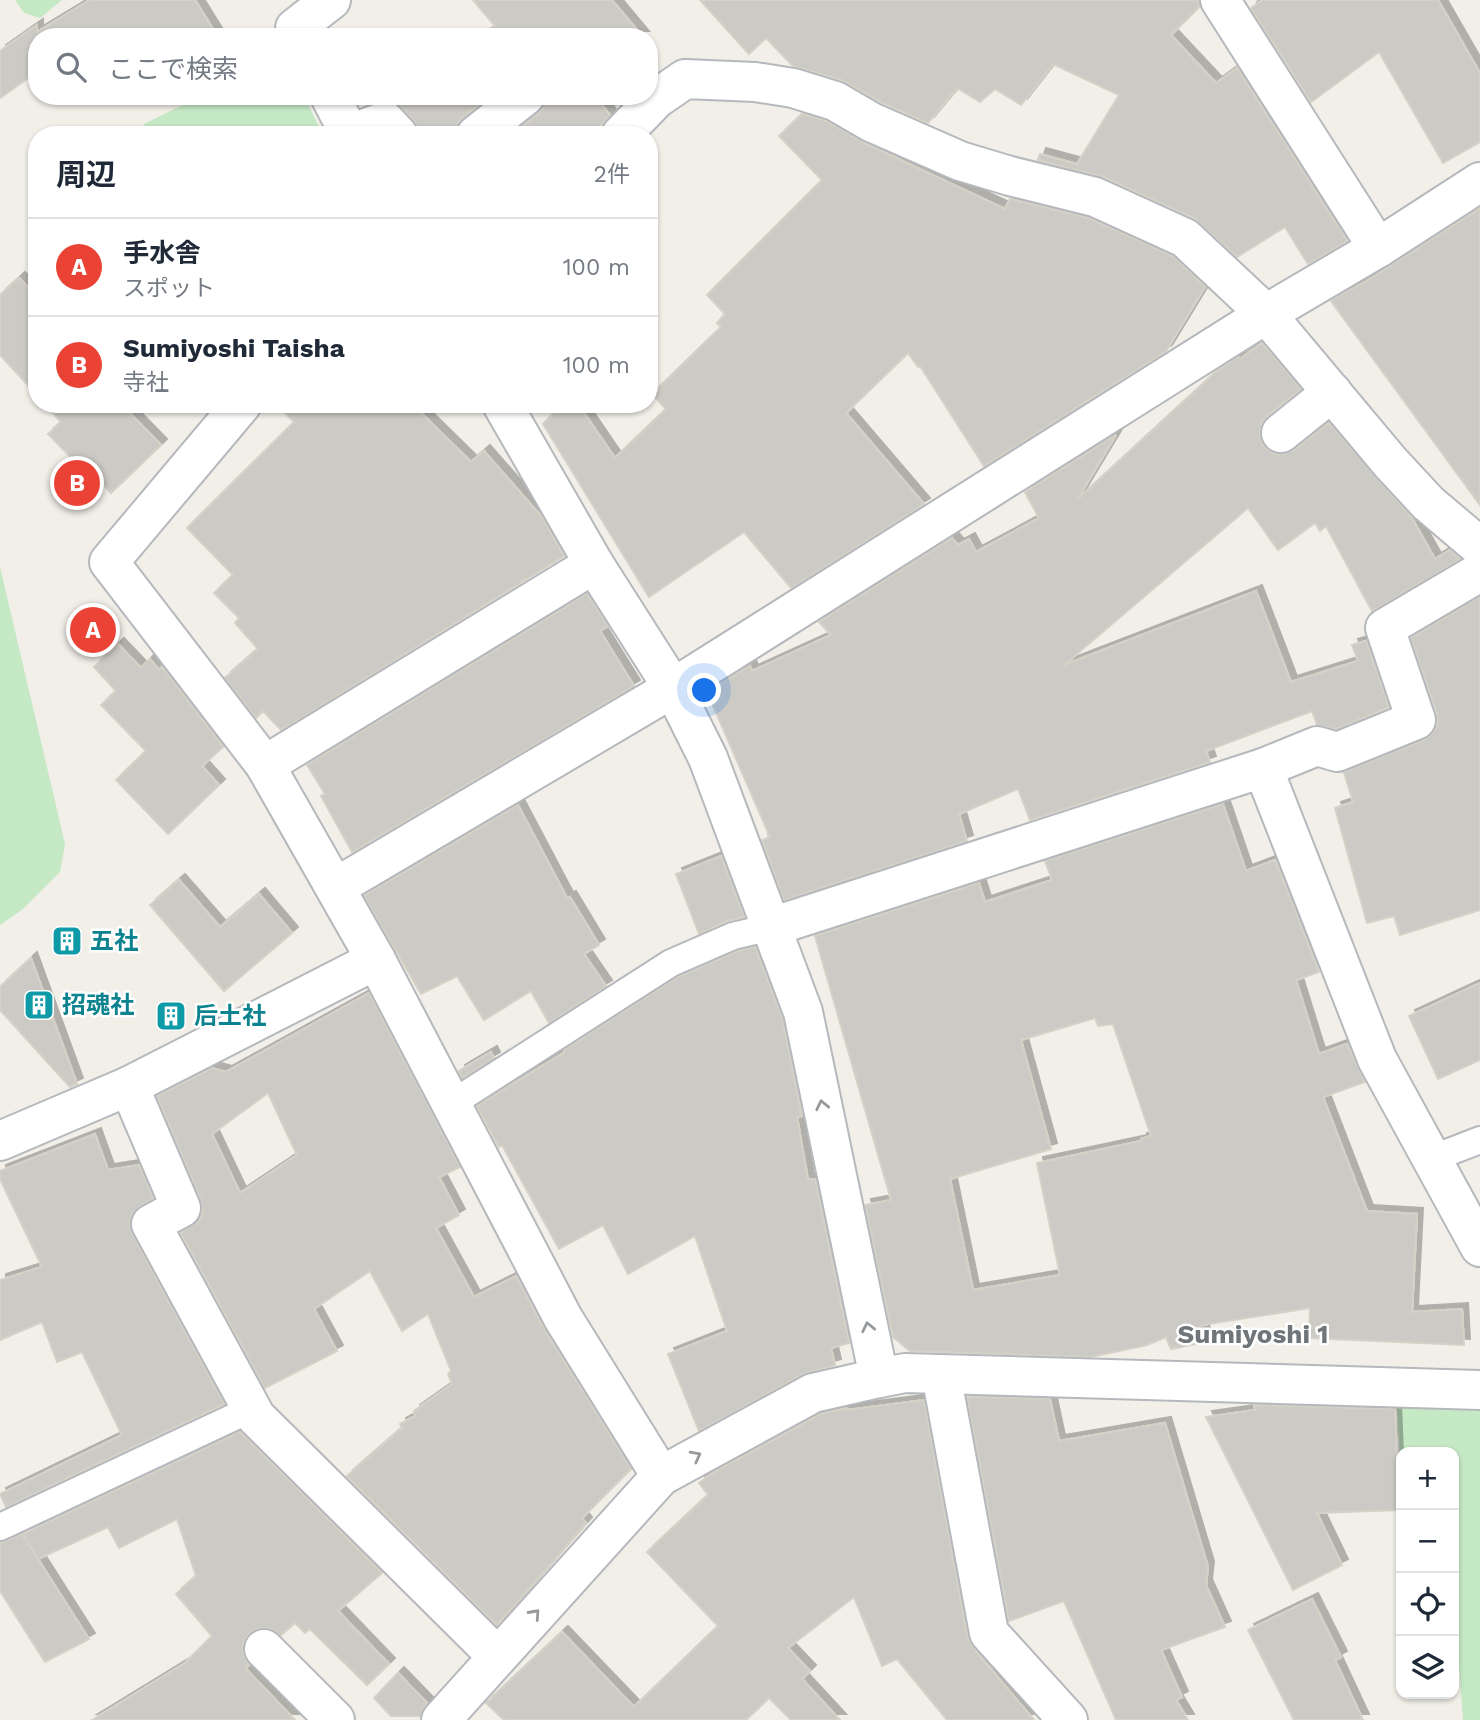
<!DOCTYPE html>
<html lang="ja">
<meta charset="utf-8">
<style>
:root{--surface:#fff;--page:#f6f6f7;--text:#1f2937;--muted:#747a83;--line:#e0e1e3;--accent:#ea4335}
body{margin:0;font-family:"Work Sans","Noto Sans JP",sans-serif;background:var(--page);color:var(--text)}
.controls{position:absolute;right:21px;bottom:21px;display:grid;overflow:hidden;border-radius:14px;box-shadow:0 2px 5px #0004}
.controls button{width:63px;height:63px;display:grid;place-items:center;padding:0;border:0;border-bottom:2px solid var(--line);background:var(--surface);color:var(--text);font:35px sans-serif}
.you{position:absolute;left:705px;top:691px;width:24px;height:24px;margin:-18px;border:5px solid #fff;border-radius:50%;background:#1a73e8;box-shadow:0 0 0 10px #1a73e833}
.badge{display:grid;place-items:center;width:46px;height:46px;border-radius:50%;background:var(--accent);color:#fff;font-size:23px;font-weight:700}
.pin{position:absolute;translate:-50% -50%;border:4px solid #fff;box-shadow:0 2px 7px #0006}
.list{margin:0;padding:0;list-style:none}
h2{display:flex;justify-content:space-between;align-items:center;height:91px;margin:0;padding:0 28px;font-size:30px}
h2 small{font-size:23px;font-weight:400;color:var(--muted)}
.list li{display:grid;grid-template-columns:46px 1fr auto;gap:21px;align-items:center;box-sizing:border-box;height:98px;padding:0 28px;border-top:2px solid var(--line)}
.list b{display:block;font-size:26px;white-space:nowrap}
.list p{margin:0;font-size:23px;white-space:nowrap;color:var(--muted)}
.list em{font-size:23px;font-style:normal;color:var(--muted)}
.icon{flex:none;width:38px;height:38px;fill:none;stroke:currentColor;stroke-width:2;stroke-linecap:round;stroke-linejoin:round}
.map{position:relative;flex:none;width:1480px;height:1720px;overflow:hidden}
.search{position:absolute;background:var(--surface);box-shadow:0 2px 5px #0004;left:28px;top:28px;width:630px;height:77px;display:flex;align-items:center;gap:18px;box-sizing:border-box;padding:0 24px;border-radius:28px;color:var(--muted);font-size:26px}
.panel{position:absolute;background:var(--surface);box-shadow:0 2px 5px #0004;left:28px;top:126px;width:630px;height:287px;border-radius:28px}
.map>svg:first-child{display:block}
.green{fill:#c5e8c5}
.building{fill:#cccac5;stroke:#d6d1c6;stroke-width:2;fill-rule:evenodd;filter:url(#shadow)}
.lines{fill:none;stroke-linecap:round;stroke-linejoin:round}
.service-casing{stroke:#b5b8bc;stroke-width:30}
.minor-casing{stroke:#b5b8bc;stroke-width:42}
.service{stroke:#fff;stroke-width:26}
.minor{stroke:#fff;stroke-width:38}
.oneway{stroke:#979a9d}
.labels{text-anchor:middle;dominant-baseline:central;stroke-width:5;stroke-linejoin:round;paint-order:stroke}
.culture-label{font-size:24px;font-weight:bold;fill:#0d838f;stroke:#fff;text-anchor:start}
.neighbourhood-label{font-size:26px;font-weight:bold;fill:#70757a;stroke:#fff}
</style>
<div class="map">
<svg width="1480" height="1720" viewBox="0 0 1480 1720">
<defs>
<filter id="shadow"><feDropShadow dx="6" dy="-6" stdDeviation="0" flood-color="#0004"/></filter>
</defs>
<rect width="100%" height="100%" fill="#f1efe8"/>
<g class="green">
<path d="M 15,0 L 62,0 L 40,18 L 24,13 Z"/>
<path d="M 201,96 L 298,96 L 306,100 L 323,135 L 142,135 L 144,124 Z"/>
<path d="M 0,567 L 65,844 L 60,872 L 23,909 L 0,925 Z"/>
<path d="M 1396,1397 L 1480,1407 L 1480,1720 L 1463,1720 L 1454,1595 L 1454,1452 L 1401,1452 L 1401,1465 Z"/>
</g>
<g class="building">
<path d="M 90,0 L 195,0 L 218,37 L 37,37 L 37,72 L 0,98 L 0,51 L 37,25 L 37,32 Z"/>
<path d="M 473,0 L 612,0 L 643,37 L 482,37 L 495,26 Z"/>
<path d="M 700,0 L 1198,0 L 1200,6 L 1171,35 L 1216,83 L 1237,68 L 1347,241 L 1308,264 L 1285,227 L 1237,257 L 1194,218 L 1104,177 L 1038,160 L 1040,154 L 1077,164 L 1119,95 L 1053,64 L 1021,105 L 995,89 L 980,102 L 957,88 L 928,123 L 881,102 L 842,80 L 793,66 L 766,38 L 749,54 Z"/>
<path d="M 1262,0 L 1438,0 L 1480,73 L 1480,142 L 1443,163 L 1379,52 L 1311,102 L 1251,8 Z"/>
<path d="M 409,96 L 490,96 L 462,118 L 456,126 L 455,135 L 419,135 L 414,121 L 399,105 Z"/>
<path d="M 546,96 L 600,96 L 597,99 L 610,115 L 592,135 L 511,135 L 539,113 L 545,105 Z"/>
<path d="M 802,114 L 826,121 L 862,142 L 1005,209 L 1010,199 L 1088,218 L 1173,256 L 1205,287 L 1166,351 L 984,466 L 920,366 L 918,367 L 908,353 L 846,413 L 924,504 L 791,588 L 744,532 L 649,597 L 543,424 L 562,404 L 578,404 L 615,458 L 666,409 L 652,394 L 721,327 L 717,323 L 725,314 L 707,295 L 822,180 L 779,136 Z"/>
<path d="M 1480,208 L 1480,505 L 1331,301 L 1372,278 Z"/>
<path d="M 19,278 L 37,297 L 37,395 L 0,355 L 0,295 Z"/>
<path d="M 1262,343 L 1301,389 L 1267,416 L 1261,424 L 1259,436 L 1264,447 L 1274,454 L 1285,454 L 1295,450 L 1329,423 L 1412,518 L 1435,559 L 1450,550 L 1460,559 L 1372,611 L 1326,526 L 1320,531 L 1315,523 L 1278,550 L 1248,508 L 1064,665 L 1256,591 L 1291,682 L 1358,661 L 1352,645 L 1366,641 L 1389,707 L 1336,729 L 1317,725 L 1312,711 L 1206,751 L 1210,762 L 1030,820 L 1018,789 L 959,814 L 967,841 L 784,900 L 762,840 L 770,837 L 707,692 L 750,666 L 752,671 L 831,635 L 819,622 L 952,538 L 958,545 L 969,539 L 976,552 L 1039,518 L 1025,492 L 1116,435 L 1077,500 L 1218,370 L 1238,357 L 1240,359 Z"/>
<path d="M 45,404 L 121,404 L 161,445 L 111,493 L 101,482 L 98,485 L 48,434 L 61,422 Z"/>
<path d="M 276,404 L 412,404 L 471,462 L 484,451 L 541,516 L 564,556 L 281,730 L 263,711 L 256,718 L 225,678 L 258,649 L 235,623 L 239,618 L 214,593 L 233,575 L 187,528 L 294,422 Z"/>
<path d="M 587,594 L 608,626 L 600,631 L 634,686 L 352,852 L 321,796 L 325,794 L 307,765 Z"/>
<path d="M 1480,597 L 1480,910 L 1400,935 L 1394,916 L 1367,923 L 1335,808 L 1353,802 L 1344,772 L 1424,740 L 1433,733 L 1438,723 L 1437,713 L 1411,638 Z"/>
<path d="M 118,644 L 141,668 L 150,659 L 159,670 L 162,667 L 223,747 L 202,766 L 219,785 L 168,834 L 116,780 L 146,751 L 101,705 L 116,691 L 94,667 Z"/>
<path d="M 1223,804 L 1246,871 L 1275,860 L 1319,972 L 1296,980 L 1319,1054 L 1347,1044 L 1365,1082 L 1323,1097 L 1367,1211 L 1417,1214 L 1412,1312 L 1462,1309 L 1464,1345 L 1309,1338 L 1310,1308 L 1202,1325 L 1205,1342 L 1171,1349 L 1166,1337 L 1147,1345 L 1091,1357 L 910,1351 L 893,1337 L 865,1205 L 891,1200 L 815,936 L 979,883 L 985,902 L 1052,880 L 1045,861 ZM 1095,1018 L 1098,1026 L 1113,1024 L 1151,1136 L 1141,1139 L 1141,1141 L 1037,1163 L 1060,1275 L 973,1290 L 950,1179 L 1051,1149 L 1021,1040 Z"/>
<path d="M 518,805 L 567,898 L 570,897 L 599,945 L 584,954 L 606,986 L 549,1023 L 531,991 L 484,1020 L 457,976 L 421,994 L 364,896 Z"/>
<path d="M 721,856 L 744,917 L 727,921 L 699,934 L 676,874 Z"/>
<path d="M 179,880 L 220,927 L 259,894 L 292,933 L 224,991 L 150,905 Z"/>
<path d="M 755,947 L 782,1018 L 802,1116 L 797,1117 L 808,1180 L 815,1179 L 849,1343 L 831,1348 L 835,1365 L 803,1374 L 699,1431 L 668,1354 L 727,1331 L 695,1236 L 628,1274 L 603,1225 L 559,1249 L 502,1145 L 499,1147 L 477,1106 L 565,1052 L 564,1050 L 678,977 L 738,951 Z"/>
<path d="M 31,958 L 77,1084 L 70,1087 L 0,1010 L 0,987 Z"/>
<path d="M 1480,983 L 1480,1060 L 1438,1079 L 1409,1016 Z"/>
<path d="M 369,993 L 460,1167 L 439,1177 L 459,1215 L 436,1228 L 474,1297 L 516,1276 L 544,1329 L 631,1469 L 582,1518 L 586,1523 L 497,1625 L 347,1476 L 402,1428 L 400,1424 L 415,1416 L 414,1411 L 452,1384 L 448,1374 L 451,1371 L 428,1314 L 402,1331 L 370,1271 L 314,1309 L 337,1351 L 265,1388 L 181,1233 L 200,1220 L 203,1211 L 201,1200 L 157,1096 L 212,1068 L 226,1072 ZM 268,1093 L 297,1155 L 240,1193 L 212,1134 Z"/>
<path d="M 491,1052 L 494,1058 L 462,1078 L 459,1071 Z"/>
<path d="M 95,1134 L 108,1170 L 139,1165 L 153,1198 L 141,1205 L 132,1213 L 129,1223 L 132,1234 L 224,1404 L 6,1507 L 0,1494 L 122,1435 L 82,1352 L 57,1362 L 42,1322 L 0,1340 L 0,1280 L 42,1267 L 0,1179 L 0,1171 Z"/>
<path d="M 967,1397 L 1050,1399 L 1059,1441 L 1165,1423 L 1208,1567 L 1206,1585 L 1225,1627 L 1161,1650 L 1182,1697 L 1176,1700 L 1188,1720 L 1116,1720 L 1064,1601 L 1009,1621 Z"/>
<path d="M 924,1400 L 967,1635 L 973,1648 L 1034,1720 L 947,1720 L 897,1659 L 882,1666 L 854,1597 L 788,1648 L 810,1671 L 802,1679 L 840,1720 L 791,1720 L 769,1698 L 746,1720 L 504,1720 L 486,1703 L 562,1632 L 634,1707 L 718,1626 L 647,1552 L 708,1495 L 699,1483 L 711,1474 L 821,1414 L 846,1408 L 847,1410 Z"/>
<path d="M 1254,1405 L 1395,1409 L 1399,1510 L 1317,1513 L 1342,1565 L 1293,1590 L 1206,1417 L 1255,1410 Z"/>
<path d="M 240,1432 L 382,1573 L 338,1611 L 389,1664 L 367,1685 L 310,1629 L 305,1633 L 295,1623 L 281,1635 L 270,1628 L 259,1628 L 249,1633 L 243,1643 L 243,1654 L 249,1665 L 245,1668 L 295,1720 L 92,1720 L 185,1663 L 212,1636 L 176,1594 L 196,1576 L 177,1519 L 119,1548 L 108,1527 L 38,1559 L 23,1534 Z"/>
<path d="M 22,1534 L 89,1639 L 45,1662 L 0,1591 L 0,1543 Z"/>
<path d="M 1312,1599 L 1341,1657 L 1335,1660 L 1363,1720 L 1294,1720 L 1248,1630 Z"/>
<path d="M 398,1673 L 427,1703 L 420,1716 L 391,1716 L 374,1698 Z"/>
</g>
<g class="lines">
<g class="service-casing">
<g id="service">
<path d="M 451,1104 L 671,963 L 733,936 L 771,927"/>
<path d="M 1431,1159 L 1480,1140"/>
<path d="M 0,1527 L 251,1409"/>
</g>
</g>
<g class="minor-casing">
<g id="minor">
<path d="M 1220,0 L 1378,248"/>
<path d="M 295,28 L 331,0"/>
<path d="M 330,96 L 350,135"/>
<path d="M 349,134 L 385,121 L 398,135"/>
<path d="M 476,135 L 525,96"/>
<path d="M 621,135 L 656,99 L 685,79 L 755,82 L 793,88 L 835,101 L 871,122 L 960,161 L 1010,176 L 1095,197 L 1185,238 L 1266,314 L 1390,462 L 1428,503 L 1480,547"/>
<path d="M 242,404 L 109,562 L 265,765 L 376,960 L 563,1318 L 661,1476"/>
<path d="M 1281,433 L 1332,392"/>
<path d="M 265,765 L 594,564"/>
<path d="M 1263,768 L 1317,746 L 1337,752 L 1416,720 L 1385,628 L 1480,572"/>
<path d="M 336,887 L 673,688 L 1266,314 L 1378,248 L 1480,182"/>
<path d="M 771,927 L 1263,768 L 1377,1059 L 1480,1247"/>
<path d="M 129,1086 L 181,1208 L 151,1224 L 256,1417 L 497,1656"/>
<path d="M 0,1141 L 129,1086 L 376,960"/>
<path d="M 941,1374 L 989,1633 L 1068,1720"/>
<path d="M 879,1378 L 905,1373 L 1480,1390"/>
<path d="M 264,1649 L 335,1720"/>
<path d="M 441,1720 L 661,1476 L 813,1393 L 879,1378 L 803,1012 L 708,758 L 673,688 L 594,564 L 502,404"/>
</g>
</g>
<use href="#service" class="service"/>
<use href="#minor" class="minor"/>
</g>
<defs><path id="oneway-chevron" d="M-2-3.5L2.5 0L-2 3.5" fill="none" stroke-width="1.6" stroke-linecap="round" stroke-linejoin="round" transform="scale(1.75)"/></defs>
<g class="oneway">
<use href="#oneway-chevron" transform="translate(822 1105) rotate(-102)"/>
<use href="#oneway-chevron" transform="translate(868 1327) rotate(-102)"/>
<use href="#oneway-chevron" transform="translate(696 1456) rotate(-28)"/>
<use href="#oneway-chevron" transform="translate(535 1614) rotate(-48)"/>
</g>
<defs>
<g id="building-square" transform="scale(1.575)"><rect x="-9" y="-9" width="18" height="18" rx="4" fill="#0f9aa8" stroke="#fff"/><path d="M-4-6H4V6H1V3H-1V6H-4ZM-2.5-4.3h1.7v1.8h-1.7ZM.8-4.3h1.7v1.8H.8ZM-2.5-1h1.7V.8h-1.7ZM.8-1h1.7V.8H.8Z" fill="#fff"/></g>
</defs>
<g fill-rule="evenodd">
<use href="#building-square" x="67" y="941"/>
<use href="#building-square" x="39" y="1005"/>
<use href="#building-square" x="171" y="1016"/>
</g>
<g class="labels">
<g class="culture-label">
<text x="90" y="941">五社</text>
<text x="62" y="1005">招魂社</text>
<text x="194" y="1016">后土社</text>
</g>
<g class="neighbourhood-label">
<text x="1253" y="1334">Sumiyoshi 1</text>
</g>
</g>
</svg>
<div class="controls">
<button>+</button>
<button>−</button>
<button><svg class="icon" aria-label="locate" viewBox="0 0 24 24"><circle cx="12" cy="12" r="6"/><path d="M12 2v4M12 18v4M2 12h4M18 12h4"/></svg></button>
<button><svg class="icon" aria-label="layers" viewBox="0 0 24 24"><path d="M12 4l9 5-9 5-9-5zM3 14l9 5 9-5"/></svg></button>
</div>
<div class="you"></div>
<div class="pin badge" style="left:93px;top:630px">A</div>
<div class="pin badge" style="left:77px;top:483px">B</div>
<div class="search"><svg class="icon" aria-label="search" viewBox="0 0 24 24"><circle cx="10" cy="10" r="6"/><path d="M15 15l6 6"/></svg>ここで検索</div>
<section class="panel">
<h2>周辺<small>2件</small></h2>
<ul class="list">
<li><span class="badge">A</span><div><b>手水舎</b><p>スポット</p></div><em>100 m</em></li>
<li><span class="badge">B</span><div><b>Sumiyoshi Taisha</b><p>寺社</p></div><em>100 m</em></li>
</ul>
</section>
</div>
